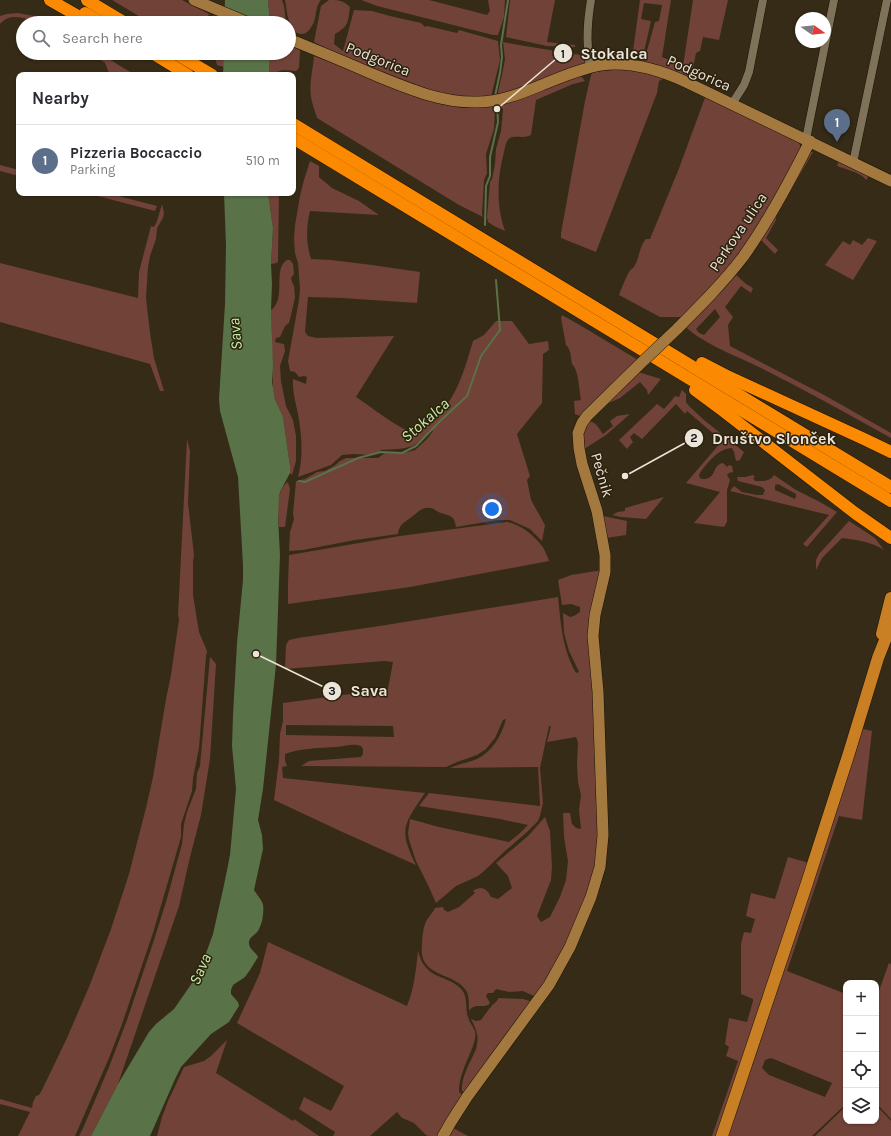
<!DOCTYPE html>
<meta charset="utf-8">
<style>
:root{--surface:#fff;--page:#f7f7f7;--text:#2b2b33;--muted:#7c7c81;--line:#e1e1e2;--accent:#7c3aed}
body{margin:0;font-family:Karla,sans-serif;background:var(--page);color:var(--text)}
.controls{position:absolute;right:12px;bottom:12px;display:grid;overflow:hidden;border-radius:8px;box-shadow:0 1px 3px #0004}
.controls button{width:36px;height:36px;display:grid;place-items:center;padding:0;border:0;border-bottom:1px solid var(--line);background:var(--surface);color:var(--text);font:20px sans-serif}
.compass{position:absolute;left:795px;top:12px;width:36px;height:36px;border-radius:50%;background:var(--surface);box-shadow:0 1px 3px #0004;rotate:104deg}
.you{position:absolute;left:492px;top:509px;width:14px;height:14px;margin:-10px;border:3px solid #fff;border-radius:50%;background:#1a73e8;box-shadow:0 0 0 6px #1a73e833}
.badge{display:grid;place-items:center;width:26px;height:26px;border-radius:50%;background:var(--accent);color:#fff;font-size:13px;font-weight:700}
.pin{position:absolute;translate:-50% -33px;filter:drop-shadow(0 1px 2px #0008)}
.pin::after{content:'';position:absolute;top:21px;width:14px;height:12px;background:inherit;clip-path:polygon(0 0,100% 0,50% 100%)}
.list{margin:0;padding:0;list-style:none}
h2{display:flex;justify-content:space-between;align-items:center;height:52px;margin:0;padding:0 16px;font-size:17px}
h2 small{font-size:13px;font-weight:400;color:var(--muted)}
.list li{display:grid;grid-template-columns:26px 1fr auto;gap:12px;align-items:center;box-sizing:border-box;height:72px;padding:0 16px;border-top:1px solid var(--line)}
.list b{display:block;font-size:15px;white-space:nowrap}
.list p{margin:0;font-size:13px;white-space:nowrap;color:var(--muted)}
.list em{font-size:13px;font-style:normal;color:var(--muted)}
.icon{flex:none;width:22px;height:22px;fill:none;stroke:currentColor;stroke-width:2;stroke-linecap:round;stroke-linejoin:round}
.map{position:relative;flex:none;width:891px;height:1136px;overflow:hidden}
.search{position:absolute;background:var(--surface);box-shadow:0 1px 3px #0004;left:16px;top:16px;width:280px;height:44px;display:flex;align-items:center;gap:10px;box-sizing:border-box;padding:0 14px;border-radius:22px;color:var(--muted);font-size:15px}
.panel{position:absolute;background:var(--surface);box-shadow:0 1px 3px #0004;left:16px;top:72px;width:280px;height:124px;border-radius:8px}
.map>svg:first-child{display:block}
.green{fill:#704238;fill-rule:evenodd}
.water{fill:#597247}
.lines{fill:none;stroke-linecap:round;stroke-linejoin:round}
.stream{stroke:#597247;stroke-width:2}
.street-casing{stroke:#1d1302;stroke-width:9}
.secondary-casing{stroke:#1d1302;stroke-width:12}
.primary-casing{stroke:#1d1302;stroke-width:13}
.highway-casing{stroke:#1d1302;stroke-width:13}
.street{stroke:#7e725b;stroke-width:8}
.secondary{stroke:#a47940;stroke-width:11}
.primary{stroke:#c98025;stroke-width:12}
.highway{stroke:#fb8901;stroke-width:12}
.secondary-bridge-casing{stroke:#1d1302;stroke-width:12;stroke-linecap:butt}
.secondary-bridge{stroke:#a47940;stroke-width:11}
.labels{text-anchor:middle;dominant-baseline:central;stroke-width:3;stroke-linejoin:round;paint-order:stroke}
.street-label{font-size:15px;fill:#ebe4d8;stroke:#2b210d}
.water-label{font-size:16px;font-style:italic;fill:#c6eea9;stroke:#2b210d}
.leader{fill:none;stroke:#ebe4d8;stroke-width:1.5}
.callout-dot{fill:#ebe4d8;stroke:#2b210d;stroke-width:1.5}
.mark-label{font-size:12px;text-anchor:middle;font-weight:bold;fill:#111}
.callout-label{font-size:16px;text-anchor:middle;font-weight:bold;fill:#ebe4d8;stroke:#2b210d;stroke-width:3;stroke-linejoin:round;paint-order:stroke}
</style>
<div class="map">
<svg width="891" height="1136" viewBox="0 0 891 1136">
<rect width="100%" height="100%" fill="#362b17"/>
<g class="green">
<path d="M 112,0 L 182,0 L 209,14 L 206,20 L 206,23 L 152,23 L 137,15 Z"/>
<path d="M 268,0 L 282,0 L 284,6 L 286,23 L 270,23 Z"/>
<path d="M 285,0 L 321,0 C 315,6 317,16 313,24 C 311,28 307,34 302,34 C 288,34 287,10 285,0 Z"/>
<path d="M 329,0 C 338,0 343,0 350,7 C 348,22 349,26 335,34 L 334,44 L 343,51 L 354,10 L 372,11 L 390,16 L 421,23 L 425,27 L 427,26 L 457,33 L 459,30 L 498,41 L 500,60 L 491,97 L 468,98 L 435,92 L 340,55 L 314,42 L 321,6 Z"/>
<path d="M 361,0 L 429,0 L 487,15 L 490,11 L 488,0 L 505,0 L 504,17 L 498,35 L 493,35 L 377,6 Z"/>
<path d="M 510,0 L 555,0 L 547,42 L 575,45 L 575,47 L 547,46 L 506,37 Z"/>
<path d="M 640,0 L 671,0 L 662,57 L 683,66 L 693,0 L 728,0 L 719,40 L 703,37 L 700,51 L 696,53 L 691,78 L 639,62 L 640,59 L 644,57 L 646,54 L 655,22 L 659,21 L 662,5 L 644,3 L 641,19 L 651,21 L 644,52 C 637,58 600,55 591,51 L 590,50 L 633,51 Z"/>
<path d="M 18,13 L 34,16 L 49,23 C 46,23 42,24 39,23 C 26,19 11,11 0,24 L 0,16 L 7,14 Z"/>
<path d="M 214,15 L 224,19 L 224,23 L 211,23 Z"/>
<path d="M 503,42 L 525,46 L 581,55 L 585,57 L 585,63 L 497,96 L 502,75 L 505,59 Z"/>
<path d="M 289,46 L 300,50 L 299,68 L 296,71 C 288,71 279,68 274,75 L 269,75 L 270,53 L 289,53 Z"/>
<path d="M 92,53 L 99,53 L 135,75 L 110,75 L 105,63 Z"/>
<path d="M 214,53 L 224,53 L 224,67 L 217,65 Z"/>
<path d="M 314,56 L 433,102 L 455,107 L 464,108 L 477,108 L 494,106 L 495,109 L 494,129 L 486,154 L 487,173 L 484,180 L 482,214 L 483,217 L 459,205 L 317,118 C 315,111 312,104 311,97 C 309,83 313,69 314,56 Z"/>
<path d="M 622,69 L 634,70 L 665,78 L 659,81 L 657,93 L 596,252 L 561,238 L 561,233 L 585,101 L 591,75 L 593,72 Z"/>
<path d="M 577,76 L 581,76 L 585,81 L 573,84 L 536,100 L 531,135 C 524,139 516,135 510,138 C 506,140 505,148 504,152 C 497,178 496,206 505,231 L 494,226 L 488,222 L 487,217 L 490,182 L 492,179 L 495,164 L 496,149 L 501,131 L 502,121 L 503,109 L 499,105 L 515,101 Z"/>
<path d="M 706,95 L 797,140 L 800,145 L 800,149 L 784,183 L 740,255 L 684,317 L 660,317 L 619,295 C 622,287 625,279 629,272 C 631,269 634,268 635,265 C 640,256 639,247 646,239 L 650,239 L 678,171 Z"/>
<path d="M 810,152 L 813,152 L 776,216 L 776,220 L 766,238 L 778,250 L 775,254 L 760,239 Z"/>
<path d="M 310,161 L 319,166 L 319,177 L 332,188 L 359,201 L 379,215 L 310,211 C 306,227 306,243 311,259 L 331,260 L 372,265 L 420,272 L 417,303 L 342,298 L 308,297 L 305,332 L 308,336 L 317,338 L 394,336 L 356,397 C 372,407 396,428 413,432 C 423,425 437,416 445,407 C 460,388 466,364 473,341 L 484,335 L 496,321 L 512,321 L 529,344 L 548,341 L 549,350 L 543,354 L 542,403 L 517,434 L 530,476 L 527,480 L 531,500 L 545,525 L 542,541 L 530,529 L 510,520 L 497,520 L 456,527 C 454,515 450,516 441,513 C 437,512 434,508 430,508 C 422,507 418,512 413,516 C 406,522 399,523 398,534 L 355,540 L 303,550 L 289,551 L 290,532 L 294,519 L 293,514 L 296,481 L 305,479 L 317,472 L 325,471 L 334,466 L 340,461 L 346,458 L 378,458 L 385,453 L 404,453 L 415,450 L 427,439 L 433,431 L 430,431 C 426,435 421,440 416,444 C 407,450 391,449 381,450 L 378,453 L 372,455 L 354,454 L 342,455 L 331,465 L 298,477 C 303,459 302,438 299,420 C 297,406 292,393 293,379 L 306,384 L 307,377 L 304,376 L 299,377 L 295,372 L 290,371 L 288,361 L 299,300 L 300,289 L 298,263 L 295,253 L 294,239 L 295,225 L 300,196 L 304,180 Z"/>
<path d="M 839,161 L 869,176 L 866,180 C 862,173 845,169 837,166 Z"/>
<path d="M 0,165 L 19,170 L 19,176 L 0,171 Z"/>
<path d="M 86,193 L 107,193 L 157,206 L 155,211 Z"/>
<path d="M 268,193 L 279,193 L 278,261 L 277,263 L 271,264 L 273,228 Z"/>
<path d="M 162,204 L 164,213 L 163,218 L 157,228 L 156,239 L 150,256 L 148,267 L 146,298 L 150,333 L 154,358 L 164,391 L 160,391 L 150,364 L 0,322 L 0,263 L 138,298 L 139,272 L 151,226 L 154,227 L 157,221 Z"/>
<path d="M 868,238 L 877,241 L 853,280 L 825,265 L 843,241 L 850,245 L 853,240 L 862,245 Z"/>
<path d="M 287,260 L 290,260 L 293,264 L 294,274 L 291,278 L 292,282 L 294,286 L 295,297 L 292,311 L 289,323 L 285,326 L 280,337 L 276,338 L 275,342 L 279,343 L 284,344 L 285,351 L 280,366 L 281,381 L 286,406 L 293,420 L 296,436 L 296,461 L 292,475 L 290,473 L 290,466 L 283,417 L 276,405 L 273,390 L 271,310 C 287,299 272,269 287,260 Z"/>
<path d="M 735,274 L 746,284 L 753,288 L 751,293 L 741,286 L 725,307 L 733,317 L 728,325 L 730,346 L 826,396 L 840,404 L 891,433 L 891,438 C 848,414 805,390 761,368 C 739,357 703,344 686,327 ZM 715,309 L 720,317 L 704,335 L 699,333 L 696,329 Z"/>
<path d="M 562,315 L 578,324 L 638,360 L 580,416 L 575,414 L 574,401 L 581,400 C 579,391 579,370 572,364 C 571,358 571,349 566,345 L 561,318 Z"/>
<path d="M 638,372 L 661,379 L 648,395 L 647,390 L 640,382 L 620,398 L 596,409 Z"/>
<path d="M 682,390 L 686,394 L 686,402 L 689,406 L 704,420 L 744,452 L 740,460 L 736,461 L 734,452 L 732,448 C 719,448 707,463 700,473 L 699,476 L 701,479 C 718,480 711,465 723,463 L 727,467 L 729,465 L 732,466 L 733,472 L 729,473 L 727,475 L 730,480 L 727,490 L 727,522 L 724,527 L 694,523 L 720,492 L 686,483 L 722,441 L 687,411 L 685,414 L 676,404 L 642,439 L 634,433 L 630,437 L 633,442 L 627,449 L 619,440 L 657,404 L 664,409 L 672,400 L 675,396 L 679,397 Z"/>
<path d="M 630,414 L 606,435 L 581,451 L 579,443 L 586,421 C 595,420 598,427 603,434 L 613,426 L 610,421 L 617,416 Z"/>
<path d="M 187,439 L 190,451 L 188,503 L 194,555 L 193,562 L 193,595 L 199,632 L 207,651 L 206,656 L 199,748 L 193,778 L 192,791 L 181,824 L 181,837 L 179,844 L 153,933 L 121,1027 L 109,1058 L 75,1136 L 18,1136 L 30,1112 L 0,1104 L 0,1099 L 32,1108 L 33,1102 L 36,1096 L 39,1095 L 42,1090 L 67,1038 L 89,987 L 111,929 L 129,874 L 146,808 L 153,777 L 166,699 L 171,675 L 179,619 L 178,615 Z"/>
<path d="M 753,475 L 755,477 L 753,478 L 755,481 C 763,481 769,482 774,475 L 796,490 L 820,502 L 837,512 L 807,547 L 803,544 L 829,515 L 730,491 L 734,486 L 742,492 L 757,495 L 763,495 L 765,490 L 762,487 L 738,481 L 737,477 L 745,477 ZM 778,484 L 796,494 L 796,496 L 795,499 L 775,490 L 775,485 Z"/>
<path d="M 288,482 L 290,489 L 285,527 L 279,527 C 278,513 275,491 288,482 Z"/>
<path d="M 664,497 L 646,519 L 621,517 L 612,515 L 618,512 L 625,511 L 625,508 Z"/>
<path d="M 603,516 L 627,521 L 626,535 L 606,538 Z"/>
<path d="M 849,521 L 875,538 L 884,550 C 872,542 857,540 842,538 L 822,558 L 816,570 L 816,560 L 819,554 Z"/>
<path d="M 507,522 C 520,524 534,535 542,546 C 545,550 547,556 549,561 L 410,587 L 288,604 L 288,584 L 289,555 L 400,536 Z"/>
<path d="M 603,570 L 593,612 L 596,736 L 594,738 L 595,742 L 599,855 L 577,924 L 540,991 L 534,996 L 523,991 L 509,992 L 496,989 L 493,993 L 488,993 L 486,996 L 490,1003 L 488,1005 C 481,1008 475,1003 469,1011 C 469,1005 469,997 467,992 C 455,971 418,979 422,945 C 422,938 423,930 425,924 C 427,918 432,914 435,908 L 443,907 L 444,910 L 448,912 L 459,907 L 475,893 L 473,891 C 482,885 487,889 491,897 L 498,899 L 512,888 L 508,876 L 496,863 L 528,836 L 545,817 L 550,831 L 552,867 L 551,880 L 537,916 L 541,922 L 550,917 L 560,897 L 566,880 L 568,861 L 564,837 L 563,813 L 570,813 L 572,824 L 576,828 L 581,829 L 579,810 L 581,795 L 578,782 L 577,764 L 578,742 L 576,737 L 547,742 L 551,726 L 549,726 L 540,768 L 543,803 L 540,816 L 538,821 L 527,832 L 505,851 L 483,872 L 478,876 L 456,886 L 436,903 L 428,885 L 416,861 L 409,840 L 408,833 L 410,819 L 439,827 L 509,842 L 519,834 L 528,825 L 500,819 L 419,806 L 429,793 L 540,806 L 538,767 L 450,768 C 458,764 468,763 477,759 C 492,752 502,735 506,719 L 503,720 L 495,738 L 486,749 L 477,755 L 457,762 L 446,767 L 301,766 L 309,761 L 361,757 L 363,754 L 363,749 L 361,746 C 353,743 345,746 336,747 C 319,748 301,748 285,754 L 285,761 L 287,766 L 282,767 L 283,778 L 425,793 C 404,824 398,829 416,865 L 338,830 L 274,800 L 279,760 L 280,734 L 283,721 L 283,703 L 388,689 L 393,662 L 384,661 L 285,669 L 286,645 L 289,640 L 298,638 L 386,625 L 558,597 C 561,624 562,648 576,673 L 579,672 L 569,651 L 564,633 L 563,613 L 570,617 L 574,616 L 580,612 L 580,607 L 571,604 L 562,605 L 558,580 L 571,575 ZM 286,725 L 393,726 L 394,737 L 286,735 Z"/>
<path d="M 210,657 L 216,664 L 210,759 L 201,815 L 190,857 L 179,906 L 118,1084 L 91,1136 L 79,1136 L 84,1126 L 109,1067 L 127,1020 L 154,940 L 166,902 L 182,844 L 184,824 L 187,812 L 196,789 L 197,773 L 200,766 Z"/>
<path d="M 863,729 L 872,731 L 862,820 L 839,816 L 787,971 L 846,994 L 846,1104 L 812,1136 L 727,1136 ZM 771,1058 L 832,1083 L 825,1097 L 769,1075 L 762,1068 L 765,1060 Z"/>
<path d="M 788,857 L 809,863 L 718,1136 L 712,1136 L 738,1061 L 726,1056 L 729,1047 L 725,1044 L 729,1018 L 747,1022 L 753,1001 L 753,999 L 741,994 L 741,944 L 744,932 L 751,933 L 755,919 L 746,916 L 751,893 L 775,899 Z"/>
<path d="M 268,942 L 407,1006 C 414,989 416,970 418,951 C 426,982 447,973 462,990 C 468,997 465,1009 468,1017 C 469,1022 473,1026 475,1031 C 478,1040 466,1061 463,1071 C 460,1078 459,1085 459,1092 L 464,1096 L 439,1136 L 428,1136 L 426,1135 L 414,1123 L 402,1118 L 397,1112 L 370,1136 L 333,1136 L 335,1132 L 299,1109 L 304,1097 L 331,1111 L 344,1086 L 237,1023 L 260,973 Z"/>
<path d="M 889,963 L 891,964 L 891,1119 L 876,1103 L 876,999 Z"/>
<path d="M 499,998 L 523,999 L 530,1001 L 529,1004 L 467,1093 L 462,1091 C 461,1080 467,1068 472,1058 C 474,1053 477,1049 477,1043 C 479,1035 475,1027 471,1019 L 476,1021 L 481,1020 L 489,1009 L 491,1007 L 492,1005 L 495,1003 Z"/>
<path d="M 227,1040 L 216,1073 L 293,1121 L 294,1119 L 319,1136 L 157,1136 L 162,1117 L 168,1101 L 184,1067 L 204,1061 L 211,1056 Z"/>
<path d="M 876,1105 L 891,1121 L 891,1136 L 815,1136 L 846,1106 L 846,1121 L 876,1121 Z"/>
<path d="M 451,1127 L 468,1136 L 446,1136 Z"/>
</g>
<g class="water">
<path d="M 225,0 L 268,0 L 270,23 L 224,23 Z"/>
<path d="M 224,53 L 270,53 L 269,75 L 223,75 Z"/>
<path d="M 224,193 L 268,193 L 273,228 L 271,264 L 272,284 L 271,310 L 273,366 L 272,382 L 275,400 L 283,417 L 290,466 L 290,473 L 280,492 L 279,497 L 278,516 L 280,555 L 276,665 L 263,789 L 258,820 L 262,835 L 263,849 L 254,890 C 257,895 261,899 263,904 C 264,911 263,922 259,929 C 257,935 248,936 249,944 C 250,950 256,952 258,957 L 250,970 L 245,977 L 233,985 L 231,990 L 231,994 L 238,1002 L 239,1006 L 237,1009 L 229,1022 L 211,1034 L 181,1067 L 176,1077 L 150,1136 L 91,1136 L 118,1084 L 149,1032 L 156,1024 L 174,1009 L 192,983 L 205,956 L 213,934 L 224,885 L 230,855 L 236,789 L 232,746 L 233,715 L 237,643 L 243,580 L 243,565 L 238,477 L 220,411 L 219,399 L 225,304 L 226,245 Z"/>
</g>
<g class="lines">
<g class="stream">
<path d="M 495,96 L 500,73 L 502,57 L 501,45 L 508,0"/>
<path d="M 485,225 L 486,186 L 490,176 L 490,157 L 498,122 L 497,104"/>
<path d="M 299,481 L 305,482 L 358,458 L 381,452 L 402,453 L 416,446 L 440,421 L 467,396 L 481,356 L 500,330 L 496,280"/>
</g>
<g class="street-casing">
<g id="street">
<path d="M 590,68 C 586,45 587,23 591,0"/>
<path d="M 732,104 L 744,85 L 749,72 L 763,0"/>
<path d="M 806,139 L 834,0"/>
<path d="M 853,163 L 887,0"/>
</g>
</g>
<g class="secondary-casing">
<g id="secondary">
<path d="M 194,0 L 249,23"/>
<path d="M 289,39 C 316,50 343,61 370,73 C 404,87 440,103 477,102 C 501,102 522,93 544,84 C 562,77 582,68 601,65 C 631,61 660,70 686,82 L 891,181"/>
<path d="M 677,329 C 700,306 723,283 743,257 C 769,221 790,181 810,141"/>
<path d="M 443,1136 L 451,1122 L 467,1097 L 549,985 L 570,947 L 591,897 L 600,867 L 603,835 L 598,692 L 593,636 L 595,615 L 605,572 L 605,555 L 597,511 L 582,464 L 579,448 L 578,433 L 582,423 L 587,416 L 639,365"/>
</g>
</g>
<g class="primary-casing">
<g id="primary">
<path d="M 882,634 L 891,598"/>
<path d="M 722,1136 L 807,883 L 849,753 L 878,658 L 891,625"/>
</g>
</g>
<g class="highway-casing">
<g id="highway">
<path d="M 50,0 L 90,23"/>
<path d="M 87,0 L 125,23"/>
<path d="M 85,13 L 102,23"/>
<path d="M 152,53 L 188,75"/>
<path d="M 175,53 L 212,75"/>
<path d="M 293,124 L 891,487"/>
<path d="M 293,138 L 891,501"/>
<path d="M 702,363 L 729,377 L 864,439 L 891,452"/>
<path d="M 695,390 L 722,410 L 855,513 L 891,538"/>
</g>
</g>
<use href="#street" class="street"/>
<use href="#secondary" class="secondary"/>
<use href="#primary" class="primary"/>
<use href="#highway" class="highway"/>
<g class="secondary-bridge-casing">
<path id="secondary-bridge" d="M 639,365 L 677,329"/>
</g>
<use href="#secondary-bridge" class="secondary-bridge"/>
</g>
<g class="labels">
<g class="street-label">
<text transform="translate(378 59) rotate(22)">Podgorica</text>
<text transform="translate(699 73) rotate(24)">Podgorica</text>
<text transform="translate(738 232) rotate(-56)">Perkova ulica</text>
<text transform="translate(602 475) rotate(74)">Pečnik</text>
</g>
<g class="water-label">
<text transform="translate(235 334) rotate(-95)">Sava</text>
<text transform="translate(425 420) rotate(-41)">Stokalca</text>
<text transform="translate(200 969) rotate(-66)">Sava</text>
</g>
</g>
<path class="leader" d="M497 109L563 53M625 476L694 438M256 654L332 691"/>
<g class="callout-dot">
<circle cx="497" cy="109" r="4"/>
<circle cx="625" cy="476" r="4"/>
<circle cx="256" cy="654" r="4"/>
<circle cx="563" cy="53" r="10"/>
<circle cx="694" cy="438" r="10"/>
<circle cx="332" cy="691" r="10"/>
</g>
<g class="mark-label">
<text x="563" y="58">1</text>
<text x="694" y="442">2</text>
<text x="332" y="695">3</text>
</g>
<g class="callout-label">
<text x="614" y="59">Stokalca</text>
<text x="774" y="444">Društvo Slonček</text>
<text x="369" y="696">Sava</text>
</g>
</svg>
<div class="controls">
<button>+</button>
<button>−</button>
<button><svg class="icon" aria-label="locate" viewBox="0 0 24 24"><circle cx="12" cy="12" r="6"/><path d="M12 2v4M12 18v4M2 12h4M18 12h4"/></svg></button>
<button><svg class="icon" aria-label="layers" viewBox="0 0 24 24"><path d="M12 4l9 5-9 5-9-5zM3 14l9 5 9-5"/></svg></button>
</div>
<svg class="compass" viewBox="-18 -18 36 36"><path d="M0-13l5 13h-10z" fill="#e53935"/><path d="M0 13l5-13h-10z" fill="#7c7c81"/></svg>
<div class="you"></div>
<div class="pin badge" style="left:837px;top:142px;background:#5c6f8a">1</div>
<div class="search"><svg class="icon" aria-label="search" viewBox="0 0 24 24"><circle cx="10" cy="10" r="6"/><path d="M15 15l6 6"/></svg>Search here</div>
<section class="panel">
<h2>Nearby<small></small></h2>
<ul class="list">
<li><span class="badge" style="background:#5c6f8a">1</span><div><b>Pizzeria Boccaccio</b><p>Parking</p></div><em>510 m</em></li>
</ul>
</section>
</div>
